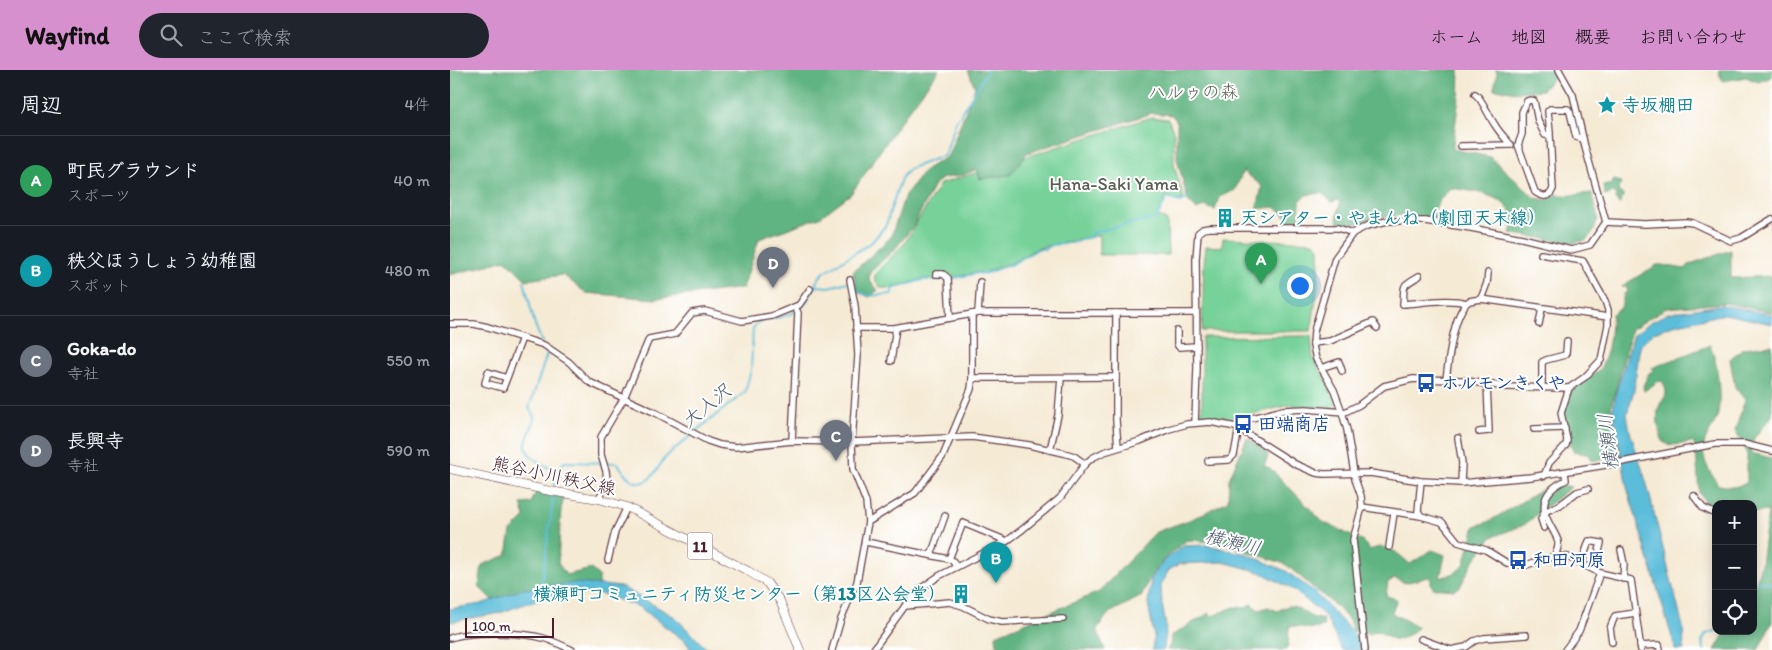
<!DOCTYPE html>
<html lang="ja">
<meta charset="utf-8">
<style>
:root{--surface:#171b24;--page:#20242c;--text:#f1f3f6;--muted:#9ea1a6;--line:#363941;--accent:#d690ce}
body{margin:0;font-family:Itim,"Klee One",sans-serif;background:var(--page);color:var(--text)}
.controls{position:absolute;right:15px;bottom:15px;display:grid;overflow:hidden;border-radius:10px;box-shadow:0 2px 12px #0003}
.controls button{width:45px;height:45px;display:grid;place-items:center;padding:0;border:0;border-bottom:1px solid var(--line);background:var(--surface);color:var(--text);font:25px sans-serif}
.scale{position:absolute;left:15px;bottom:12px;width:89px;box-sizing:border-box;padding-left:5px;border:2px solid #4a1f2b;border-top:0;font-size:14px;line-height:18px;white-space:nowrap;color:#4a1f2b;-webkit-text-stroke:4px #fff;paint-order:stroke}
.you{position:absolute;left:849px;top:215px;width:18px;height:18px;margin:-12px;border:4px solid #fff;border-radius:50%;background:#1a73e8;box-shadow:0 0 0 8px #1a73e833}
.badge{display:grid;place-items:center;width:32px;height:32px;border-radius:50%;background:var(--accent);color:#fff;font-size:16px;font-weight:700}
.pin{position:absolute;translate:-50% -41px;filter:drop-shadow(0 1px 2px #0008)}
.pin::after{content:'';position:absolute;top:26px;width:18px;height:15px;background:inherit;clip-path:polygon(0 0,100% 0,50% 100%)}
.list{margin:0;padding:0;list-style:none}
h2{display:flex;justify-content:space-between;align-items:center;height:65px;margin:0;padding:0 20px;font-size:21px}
h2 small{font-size:16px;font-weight:400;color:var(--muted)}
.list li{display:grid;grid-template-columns:32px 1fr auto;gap:15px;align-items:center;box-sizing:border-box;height:90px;padding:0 20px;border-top:1px solid var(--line)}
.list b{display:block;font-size:19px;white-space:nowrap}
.list p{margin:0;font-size:16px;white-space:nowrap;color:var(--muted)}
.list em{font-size:16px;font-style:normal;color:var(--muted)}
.icon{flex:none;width:28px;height:28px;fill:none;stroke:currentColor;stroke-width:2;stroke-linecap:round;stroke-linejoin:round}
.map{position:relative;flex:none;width:1322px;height:580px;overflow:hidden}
header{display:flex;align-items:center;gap:30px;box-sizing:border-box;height:70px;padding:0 25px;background:var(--accent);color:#111}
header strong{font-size:24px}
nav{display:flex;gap:28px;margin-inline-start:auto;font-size:18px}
.search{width:350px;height:45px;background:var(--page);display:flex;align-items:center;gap:12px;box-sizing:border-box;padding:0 18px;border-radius:28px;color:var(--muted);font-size:19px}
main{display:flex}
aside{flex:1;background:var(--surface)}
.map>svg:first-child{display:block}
.green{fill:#77d299;stroke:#607862}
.forest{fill:#61b481;stroke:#566a56}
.water{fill:#5cbdda;stroke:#536e82}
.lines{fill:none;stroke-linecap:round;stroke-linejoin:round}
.stream{stroke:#5cbdda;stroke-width:2}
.minor-casing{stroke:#643d44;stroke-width:8}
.major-casing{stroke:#643d44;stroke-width:9}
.minor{stroke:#fff;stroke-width:5.5}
.major{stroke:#fff;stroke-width:8}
.labels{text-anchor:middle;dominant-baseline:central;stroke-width:4;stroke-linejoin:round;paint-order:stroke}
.shield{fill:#fff;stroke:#80626b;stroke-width:1}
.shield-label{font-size:16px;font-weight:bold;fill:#4a1f2b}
.park-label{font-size:18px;fill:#5a5e52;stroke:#fff}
.culture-label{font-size:18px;font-weight:bold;fill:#0d838f;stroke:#fff;text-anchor:start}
.transit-label{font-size:18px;font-weight:bold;fill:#164399;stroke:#fff;text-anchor:start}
.street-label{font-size:18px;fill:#4a1f2b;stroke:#fff}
.water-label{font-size:19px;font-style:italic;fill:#515e71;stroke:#fff}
</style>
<header>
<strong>Wayfind</strong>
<div class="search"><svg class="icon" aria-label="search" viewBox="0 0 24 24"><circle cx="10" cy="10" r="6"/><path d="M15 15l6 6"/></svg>ここで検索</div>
<nav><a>ホーム</a><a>地図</a><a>概要</a><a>お問い合わせ</a></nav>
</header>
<main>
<aside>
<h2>周辺<small>4件</small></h2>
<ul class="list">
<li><span class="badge" style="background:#2e9e5b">A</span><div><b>町民グラウンド</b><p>スポーツ</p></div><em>40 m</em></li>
<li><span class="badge" style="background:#0f9aa8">B</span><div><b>秩父ほうしょう幼稚園</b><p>スポット</p></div><em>480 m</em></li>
<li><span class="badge" style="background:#6b7280">C</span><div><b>Goka-do</b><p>寺社</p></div><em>550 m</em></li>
<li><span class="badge" style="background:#6b7280">D</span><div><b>長興寺</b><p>寺社</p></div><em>590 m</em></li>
</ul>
</aside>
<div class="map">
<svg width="1322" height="580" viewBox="0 0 1322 580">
<rect width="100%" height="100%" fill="#fff"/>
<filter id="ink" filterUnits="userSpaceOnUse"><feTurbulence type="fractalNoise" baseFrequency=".02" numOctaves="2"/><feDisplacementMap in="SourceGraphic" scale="10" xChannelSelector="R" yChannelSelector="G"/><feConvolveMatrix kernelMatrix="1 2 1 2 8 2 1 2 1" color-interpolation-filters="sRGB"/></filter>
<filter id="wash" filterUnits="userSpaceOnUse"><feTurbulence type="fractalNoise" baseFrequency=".0096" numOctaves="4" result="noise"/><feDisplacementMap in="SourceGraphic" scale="20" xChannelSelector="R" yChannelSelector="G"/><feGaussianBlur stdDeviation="1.12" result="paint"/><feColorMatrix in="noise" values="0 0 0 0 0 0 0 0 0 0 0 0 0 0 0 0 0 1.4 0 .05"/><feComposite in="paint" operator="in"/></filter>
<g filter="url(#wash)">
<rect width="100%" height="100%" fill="#f5ead4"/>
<g class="green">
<path d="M 702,47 L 718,49 L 724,63 L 724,95 L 734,129 L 727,131 L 716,126 L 708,145 L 717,151 L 718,185 L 649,185 L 649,165 L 588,178 L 560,194 L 557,194 L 534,203 L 529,202 L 496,209 L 473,209 L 442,218 L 431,218 L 424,209 L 426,202 L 454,174 L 490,114 Z"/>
<path d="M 773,168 L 864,172 L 869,177 C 870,208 866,231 861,261 L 752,261 L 754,194 L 756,176 L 772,177 Z"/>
<path d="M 861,266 L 863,288 L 881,317 L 887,334 L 883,338 L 841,335 L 784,348 L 752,345 L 752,267 Z"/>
</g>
<g class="forest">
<path d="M 0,0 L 489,0 L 450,52 L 401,124 L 370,147 L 309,169 L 293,218 L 205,229 L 136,223 L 113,205 L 76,210 L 56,190 L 0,205 Z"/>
<path d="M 518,0 L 1009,0 C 1012,26 1004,52 1003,79 L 1040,87 L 1085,128 L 1097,130 L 1105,124 L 1113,126 L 1142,123 L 1148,148 L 1143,162 L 1136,170 L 1124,173 L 1063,164 L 1060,163 C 1061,160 1063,155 1063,151 C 1061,124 1020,121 1000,118 C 992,127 982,137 985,149 C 971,148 955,145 941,146 C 921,148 910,156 889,153 L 887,148 L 890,133 L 888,130 L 882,132 L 872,123 L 856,125 L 850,131 L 849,154 L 841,154 L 834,144 L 825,137 L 807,139 L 812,116 L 793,101 L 785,120 L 769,127 L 765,140 L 754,136 L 747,140 L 738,131 L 727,89 L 727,52 L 722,45 L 702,43 L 577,83 L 560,105 L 530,109 L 527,99 L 513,105 L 493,108 L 484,115 L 463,157 L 445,179 L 420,202 L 419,210 L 428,220 L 420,227 L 407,222 L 403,202 L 441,167 L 455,125 L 476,99 L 498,86 L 525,17 Z"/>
<path d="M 1045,0 L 1103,0 L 1106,5 L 1092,20 L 1069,22 L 1044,19 L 1047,2 Z"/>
<path d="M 1269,0 L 1322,0 L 1322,7 L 1308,12 L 1296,7 L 1273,11 L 1269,4 Z"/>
<path d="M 1164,110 L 1171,112 L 1172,115 L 1168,119 L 1169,123 L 1171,123 L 1173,126 L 1170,134 L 1166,131 L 1166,124 L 1161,123 L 1156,126 L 1154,125 L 1155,122 L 1153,115 L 1160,115 Z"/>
<path d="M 1281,180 L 1281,208 L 1322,206 L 1322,243 L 1276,233 L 1216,238 L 1182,259 L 1161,337 L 1170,386 L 1141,391 L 1140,385 L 1123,381 C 1114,363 1108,330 1126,316 C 1133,310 1146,305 1151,297 C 1160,282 1160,261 1162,244 L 1171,238 L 1174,224 L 1178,221 L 1176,217 L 1172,216 L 1207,195 L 1212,195 L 1235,199 L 1240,194 Z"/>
<path d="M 1260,275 C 1268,292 1271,325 1268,344 C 1265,357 1249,372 1254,387 C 1256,397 1263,406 1268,415 L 1284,417 L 1297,413 L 1297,382 L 1285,361 L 1295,330 L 1285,317 L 1280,289 L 1293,278 L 1322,275 L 1322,346 L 1304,368 L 1300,383 L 1322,388 L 1322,552 L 1308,580 L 1265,580 L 1276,561 L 1303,561 L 1303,522 L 1311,495 L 1318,441 L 1303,443 L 1303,434 L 1266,434 L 1266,443 L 1264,443 L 1249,423 L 1246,381 L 1243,372 C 1233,373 1222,378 1213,372 C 1210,363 1206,351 1208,341 C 1210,327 1221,330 1213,312 L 1209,311 L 1194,321 L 1193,316 L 1199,303 L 1203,301 L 1202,298 Z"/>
<path d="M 797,368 L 816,380 L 818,386 L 814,396 L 820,398 L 873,452 L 912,471 L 920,480 C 938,472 947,483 960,494 L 982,480 L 995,485 L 990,508 L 1005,503 L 1014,495 L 1025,456 L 1038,452 L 1103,413 L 1121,417 L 1074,455 L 1042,467 L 1022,493 L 1010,517 L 1003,520 L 983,518 L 981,513 L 981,509 L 978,507 L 955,513 L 945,508 L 938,512 L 936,526 L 947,529 L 942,543 L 968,557 C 962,564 955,568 945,570 L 927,561 L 920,564 L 903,561 L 899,550 L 888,538 L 835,494 L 769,472 L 737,470 C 712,490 704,496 692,526 L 659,543 L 647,559 L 655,580 L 562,580 L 547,575 L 546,565 L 649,522 L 706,462 L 742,449 L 778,431 L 779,409 Z"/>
<path d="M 87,420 L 114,427 L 111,439 L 108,493 L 116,505 L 141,499 L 149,506 L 149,516 L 43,531 L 29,517 L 32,495 L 57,485 L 61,461 L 75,447 L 71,434 L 81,433 Z"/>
<path d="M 801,534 L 809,540 L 818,537 L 827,541 C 830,540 836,536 839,536 C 851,535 857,550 873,549 L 874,555 C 864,563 850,555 839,556 L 838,576 L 836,580 L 717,580 L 720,575 L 721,566 L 759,543 L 762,546 L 784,537 L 794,538 Z"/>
</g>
<g class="water">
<path d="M 1272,235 L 1322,245 L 1322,254 L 1275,244 L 1223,255 L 1204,262 L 1190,275 L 1184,320 L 1177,344 L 1180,362 L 1196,411 L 1233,557 L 1234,580 L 1225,580 L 1224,574 L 1177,417 L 1163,339 L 1166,322 L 1184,264 L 1201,252 L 1218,243 Z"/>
<path d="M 757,475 L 797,484 L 836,501 L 863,521 L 909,569 L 916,580 L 892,580 L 875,546 L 844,520 L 810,502 L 773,492 L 729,494 L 719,500 L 711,514 L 712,533 L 716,557 L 714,580 L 702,580 L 704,566 L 698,533 L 701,509 L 713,491 L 733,476 Z"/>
<path d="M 125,513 L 172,517 L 225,547 L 258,580 L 241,580 L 236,572 L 189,537 L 148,523 L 94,527 L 50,543 L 0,552 L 0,539 L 31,534 L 73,519 Z"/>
</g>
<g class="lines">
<g class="stream">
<path d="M 500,209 L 529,203 C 539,206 550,195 561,195 L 588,179 L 595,179 L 601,175 L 627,172 L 631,169 L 642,167 L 641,163 L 686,152 L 706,149 L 717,128 L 730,132 L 737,129"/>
<path d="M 74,211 L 85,255 L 92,272"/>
<path d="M 363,219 L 367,216 L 379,217 L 398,212"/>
<path d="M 403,219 L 405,218 C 417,229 426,225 442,224 L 442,219 L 473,210 L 496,210"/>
<path d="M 321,249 C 334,247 350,242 357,231 C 363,221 365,211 373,203 L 422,172 L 436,155 L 447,120 L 452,107 L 459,99 L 495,85 L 506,51 L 538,0"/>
<path d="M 94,277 L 97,284 L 79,338 C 81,341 84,344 84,348 C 83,365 65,375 86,390 C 92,395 100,398 107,401"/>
<path d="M 245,362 L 295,322 L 301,300 L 303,259 L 308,252 L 317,250"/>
<path d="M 104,418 L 107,401 L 114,392 L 168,393 C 173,403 185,419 198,410 C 205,405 210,394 215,388 C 223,380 233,372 242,365"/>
<path d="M 1303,512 L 1313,512 L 1322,514"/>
<path d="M 91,518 L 104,423"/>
<path d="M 1254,580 L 1252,572 L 1256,564 L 1266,561"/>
</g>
</g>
</g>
<g filter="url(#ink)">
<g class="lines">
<g class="minor-casing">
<g id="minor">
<path d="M 1109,0 L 1123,25 L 1135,77 L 1156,152"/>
<path d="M 1025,24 C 1032,28 1039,47 1045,55 C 1049,62 1055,68 1060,74"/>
<path d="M 1100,65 L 1103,119 C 1099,129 1092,127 1085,122 L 1068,75 L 1072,64 L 1072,42 L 1077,31 L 1080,30 L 1084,31 L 1088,51 L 1095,65 L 1100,65 L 1100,63 L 1098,41 L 1100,39 L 1118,39 L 1120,42 L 1126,67 L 1133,69"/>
<path d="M 1011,76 L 1061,75"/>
<path d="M 1156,152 L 1195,154 L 1236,152 L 1243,153 L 1281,171 L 1291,168 L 1322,149"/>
<path d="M 486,204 L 493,204 L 498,208 L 500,248"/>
<path d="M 969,206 C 950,217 955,214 953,234 C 971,233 1000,228 1016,233"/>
<path d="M 1031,229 L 1037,213 L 1038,203"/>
<path d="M 528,243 L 530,212"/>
<path d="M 666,243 L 666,350 L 668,377"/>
<path d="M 0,254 L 24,254 L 38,257 L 94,275 L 119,292 L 139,312 L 206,343 L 258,371 L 270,375 L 286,377 L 342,371 L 402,372 L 522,367 L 579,375 L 614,383 L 624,386 L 635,394"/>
<path d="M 1089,254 L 1092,238"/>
<path d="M 406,258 L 444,258 L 528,243 L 746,243"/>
<path d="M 727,261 L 727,274 L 729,277 L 747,276"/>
<path d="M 863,273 L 880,271 L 923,252 L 927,258"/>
<path d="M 441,291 L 446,258"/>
<path d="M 871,298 L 889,292 L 892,301"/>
<path d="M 57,308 L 38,302 L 35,313 L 53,318 L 72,268"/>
<path d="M 996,309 C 999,289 1003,243 1019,231 L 1031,229 L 1158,247"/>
<path d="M 522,310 L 526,308 L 542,308 L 666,307"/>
<path d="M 1092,317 L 1092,292 L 1096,290 L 1115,285 L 1116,283 L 1117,271"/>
<path d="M 745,353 L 747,298 L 746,189 L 748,163 L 753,159 L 759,158 L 888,158 L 903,163"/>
<path d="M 786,357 L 798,349 L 833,340 L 856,339 L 895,342 L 909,335 L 934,316 L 963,309 L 1011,310 L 1056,317 L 1119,318 L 1135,307 L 1151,290 L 1158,255 L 1158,240 L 1155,231 L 1133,191 L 1091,184"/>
<path d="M 1084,359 L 1115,358"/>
<path d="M 1029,362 L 1039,361 L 1037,314"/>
<path d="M 1008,368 L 1012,393 L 1011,413"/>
<path d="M 342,371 L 348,243 L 345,237"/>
<path d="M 600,380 L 608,345 L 611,308"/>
<path d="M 758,391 L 779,390 L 784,385 L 789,358"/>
<path d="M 1094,406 L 1099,393 L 1116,375 L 1117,370 L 1111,343 L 1119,318"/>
<path d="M 971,411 L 968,441 L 971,446 L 992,452 L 1008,472 L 1036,480 L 1057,493 L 1076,495 L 1105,486 C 1107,481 1109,476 1108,471 C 1106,465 1102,459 1099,453 C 1088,432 1097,419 1116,410 L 1115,403"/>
<path d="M 1244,426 L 1253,438 L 1266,444"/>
<path d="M 149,429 L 157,410 L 156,401 L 151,385 L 151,367 L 174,328 L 199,269 L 225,264 L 242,243 L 248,242 L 255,241 L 292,251 L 322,246 L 349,235 L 360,219"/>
<path d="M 912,437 L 971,446"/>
<path d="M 418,452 L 465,423 L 493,386 L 521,319 L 522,310 L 522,244"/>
<path d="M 1094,458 L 1091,449 L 1094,442 L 1110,435 L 1127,422 L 1138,419"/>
<path d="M 416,472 L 499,489 L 503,491 L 506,497"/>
<path d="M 939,477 L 944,443"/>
<path d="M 1171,480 L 1174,494 L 1173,509"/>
<path d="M 481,485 L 495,446"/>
<path d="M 1105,486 L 1118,487 L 1150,503 L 1181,510 L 1191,580"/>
<path d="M 499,489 L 513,453 L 557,471"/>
<path d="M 158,490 L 165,462 L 177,437"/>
<path d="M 1132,492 L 1139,471 L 1151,473 L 1148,485"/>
<path d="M 455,536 L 500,532 L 513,536 L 539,549 L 552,552 L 613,549"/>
<path d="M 0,568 C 21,561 72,562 93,568 C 104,571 113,576 122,580"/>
<path d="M 971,569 L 1001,580"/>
<path d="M 1162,572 L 1160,558 L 1165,546 L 1185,543"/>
<path d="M 1190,576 L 1209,575 L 1210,579"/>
<path d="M 382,580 L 391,549 L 407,512 L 418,452 L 416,432 L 403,399 L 402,372 L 408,285 L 405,236 L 400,210"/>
<path d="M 423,580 L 455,536 L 470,519 L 489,506 L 557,471 L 573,459 L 610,428 L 635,394 L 642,388 L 654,382 L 690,371 L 719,359 L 737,354 L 760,352 L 786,357 L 845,394 L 866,403 L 874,404 L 920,403 L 971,411 L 1011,413 L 1081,407 L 1162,394 L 1265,374 L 1294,374 L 1322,381"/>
<path d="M 915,580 L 903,470 L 912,437 L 911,426 L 905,409 L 897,360 L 892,342 L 884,320 L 866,289 L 863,276 L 864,261 L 885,188 L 903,163 L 917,156 L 937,151 L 975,151 L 1021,158 L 1072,168 L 1121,180 L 1140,175 L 1156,152"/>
<path d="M 1001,580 L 1016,577 L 1024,571 L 1034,568 L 1076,565"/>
<path d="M 1115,580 L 1129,561 L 1150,503"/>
</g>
</g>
<g class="major-casing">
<path id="major" d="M 0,399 L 100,421 L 149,429 L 177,437 L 298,501 L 317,513 L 330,531 L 350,580"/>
</g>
<use href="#minor" class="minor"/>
<use href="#major" class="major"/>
</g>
</g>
<defs>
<g id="sight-bare" transform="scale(1.5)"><path d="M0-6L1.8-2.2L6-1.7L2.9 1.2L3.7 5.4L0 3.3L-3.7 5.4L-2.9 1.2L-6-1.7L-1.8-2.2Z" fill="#0f9aa8" stroke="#fff" stroke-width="2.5" paint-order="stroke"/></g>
<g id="building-bare" transform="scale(1.5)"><path d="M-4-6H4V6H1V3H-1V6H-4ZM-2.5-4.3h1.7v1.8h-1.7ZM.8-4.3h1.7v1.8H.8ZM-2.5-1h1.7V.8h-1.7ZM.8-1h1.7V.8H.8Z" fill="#0f9aa8" stroke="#fff" stroke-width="2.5" paint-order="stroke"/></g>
<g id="bus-bare" transform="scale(1.5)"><path d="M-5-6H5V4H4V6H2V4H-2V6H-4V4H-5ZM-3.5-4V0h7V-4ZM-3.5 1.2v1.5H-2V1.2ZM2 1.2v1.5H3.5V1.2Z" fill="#1a4fb4" stroke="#fff" stroke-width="2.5" paint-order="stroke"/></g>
</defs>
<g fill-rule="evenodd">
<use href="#sight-bare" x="1157" y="35"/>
<use href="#building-bare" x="775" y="148"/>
<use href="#bus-bare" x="976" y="313"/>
<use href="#bus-bare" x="793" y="354"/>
<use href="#bus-bare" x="1068" y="490"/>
<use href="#building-bare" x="511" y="524"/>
</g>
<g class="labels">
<rect class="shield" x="237.5" y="462.5" width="25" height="27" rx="4"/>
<g class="shield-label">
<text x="250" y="476">11</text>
</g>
<g class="park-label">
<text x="743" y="22">ハルゥの森</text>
<text x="664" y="114">Hana-Saki Yama</text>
</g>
<g class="culture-label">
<text x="1172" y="35">寺坂棚田</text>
<text x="790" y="148">天シアター・やまんね（劇団天末線）</text>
<text x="496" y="524" text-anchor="end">横瀬町コミュニティ防災センター（第13区公会堂）</text>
</g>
<g class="transit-label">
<text x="991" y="313">ホルモンきくや</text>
<text x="808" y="354">田端商店</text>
<text x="1083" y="490">和田河原</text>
</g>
<g class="street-label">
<text transform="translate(104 406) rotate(12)">熊谷小川秩父線</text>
</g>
<g class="water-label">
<text transform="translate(256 336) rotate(-39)">大入沢</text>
<text transform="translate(1158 372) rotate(-97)">横瀬川</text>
<text transform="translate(783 472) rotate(14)">横瀬川</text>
</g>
</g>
</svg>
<div class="controls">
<button>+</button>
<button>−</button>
<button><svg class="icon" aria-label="locate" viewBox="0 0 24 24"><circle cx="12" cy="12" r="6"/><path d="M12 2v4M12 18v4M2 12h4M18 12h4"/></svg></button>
</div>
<div class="scale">100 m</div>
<div class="you"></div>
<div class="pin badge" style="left:811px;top:214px;background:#2e9e5b">A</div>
<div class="pin badge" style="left:546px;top:513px;background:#0f9aa8">B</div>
<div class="pin badge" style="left:386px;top:391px;background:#6b7280">C</div>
<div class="pin badge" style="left:323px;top:218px;background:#6b7280">D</div>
</div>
</main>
